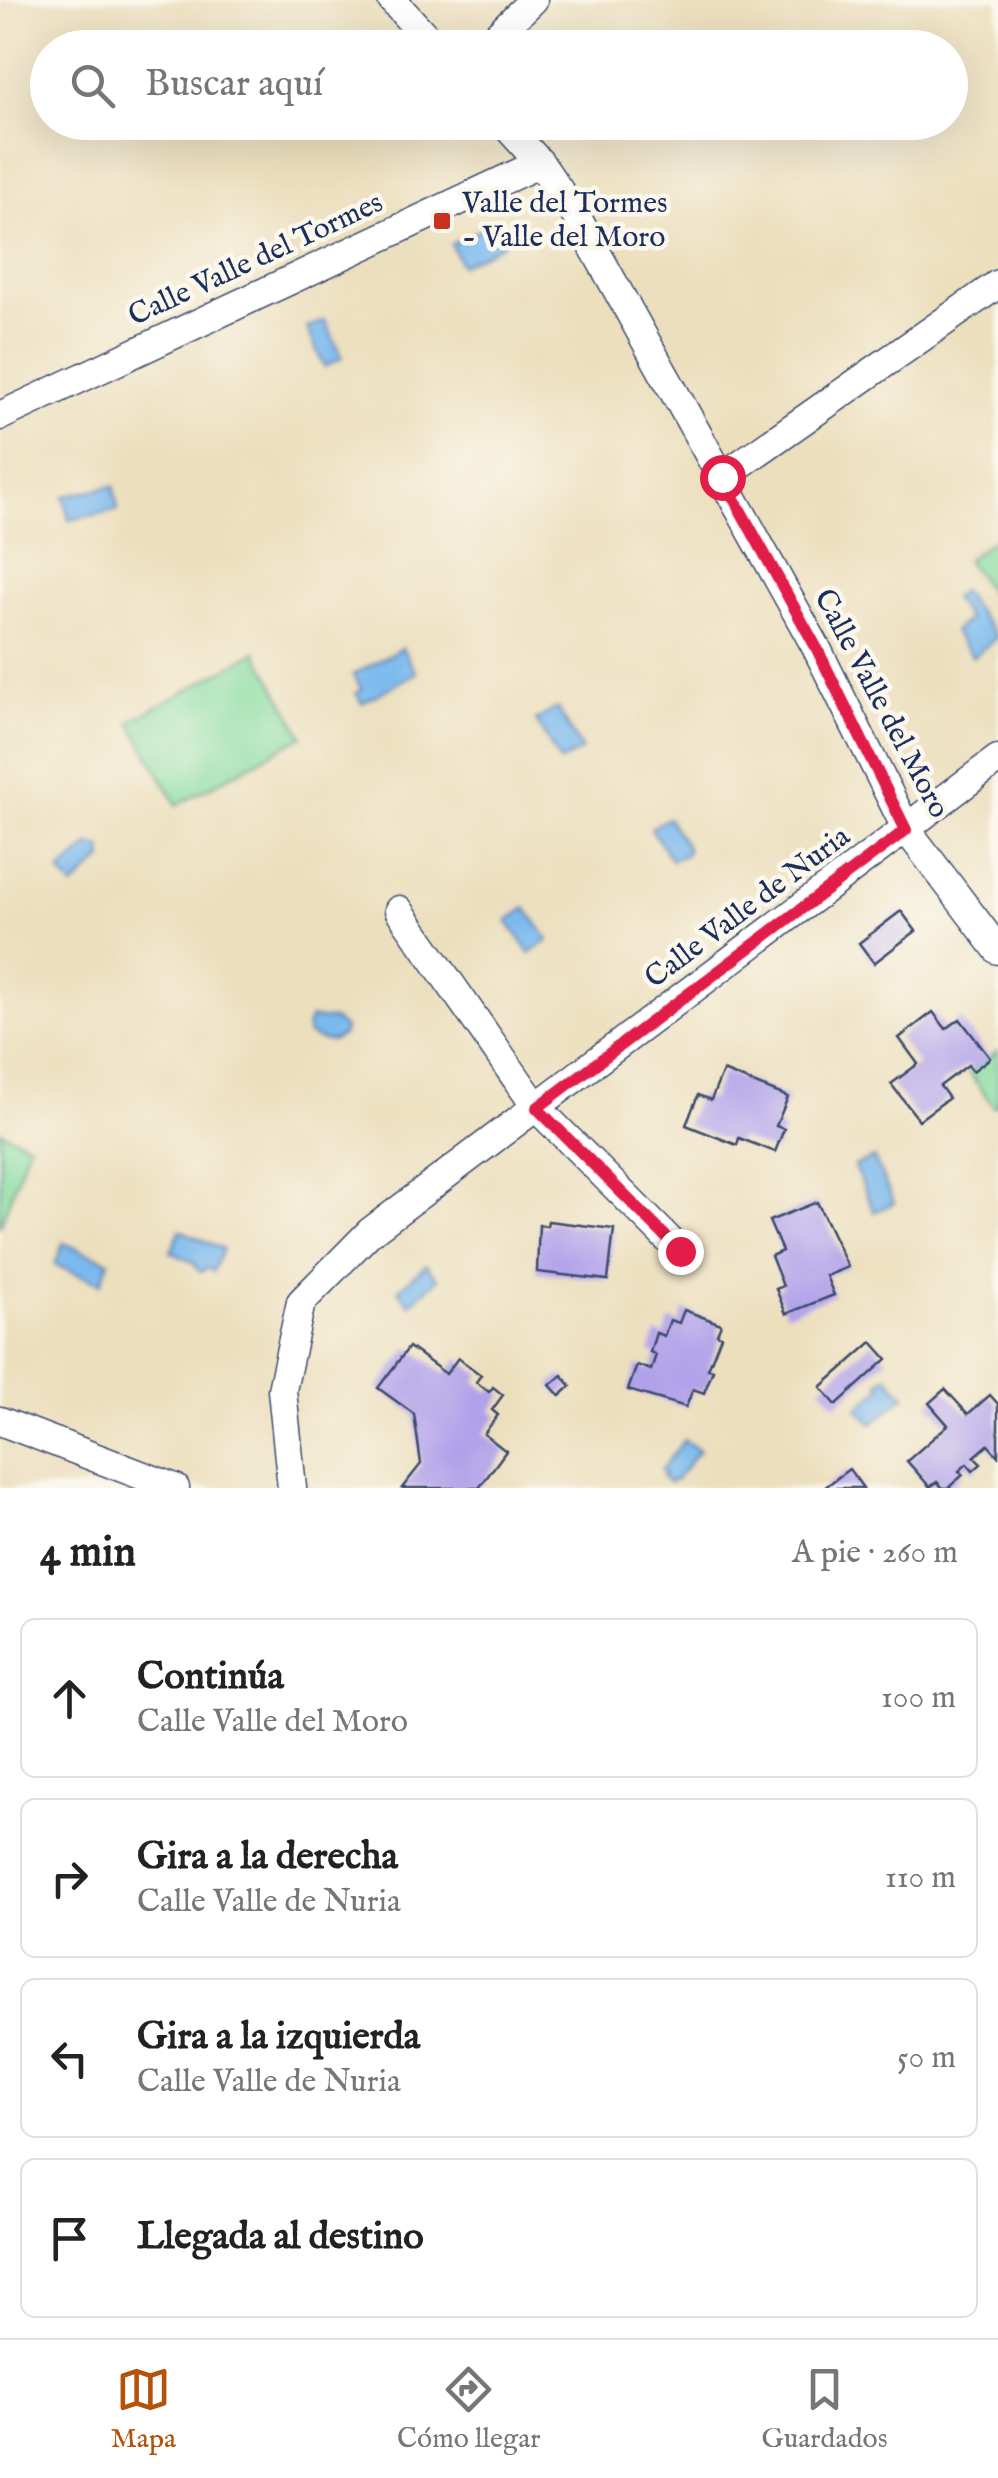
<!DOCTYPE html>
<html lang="es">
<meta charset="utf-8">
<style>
:root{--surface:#fff;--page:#f2f2f2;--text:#222;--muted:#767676;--line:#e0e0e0;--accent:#b45309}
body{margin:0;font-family:"IM FELL English",serif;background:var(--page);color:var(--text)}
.stop{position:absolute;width:30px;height:30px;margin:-22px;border:8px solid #e11d48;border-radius:50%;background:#fff}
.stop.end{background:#e11d48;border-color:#fff;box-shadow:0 2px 10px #0008}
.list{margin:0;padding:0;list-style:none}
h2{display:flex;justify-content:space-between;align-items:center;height:130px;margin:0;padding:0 40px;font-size:42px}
h2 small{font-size:32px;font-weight:400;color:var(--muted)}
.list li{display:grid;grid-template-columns:65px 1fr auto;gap:30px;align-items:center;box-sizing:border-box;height:160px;margin:0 20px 20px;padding:0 20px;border:2px solid var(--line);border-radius:15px}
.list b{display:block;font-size:38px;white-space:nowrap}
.list p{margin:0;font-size:32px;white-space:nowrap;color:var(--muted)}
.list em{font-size:32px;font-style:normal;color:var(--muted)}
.icon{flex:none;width:55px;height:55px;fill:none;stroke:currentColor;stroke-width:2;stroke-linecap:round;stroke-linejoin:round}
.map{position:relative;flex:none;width:998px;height:1488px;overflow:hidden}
.search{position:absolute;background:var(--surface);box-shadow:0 10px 40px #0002;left:30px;right:30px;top:30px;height:110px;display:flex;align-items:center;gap:25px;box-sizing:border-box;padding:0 35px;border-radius:55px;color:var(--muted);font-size:38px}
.sheet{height:850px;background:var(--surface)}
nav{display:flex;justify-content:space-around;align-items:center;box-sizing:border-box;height:140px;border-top:2px solid var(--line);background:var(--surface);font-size:28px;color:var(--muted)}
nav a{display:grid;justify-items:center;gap:5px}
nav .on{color:var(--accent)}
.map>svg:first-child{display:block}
.green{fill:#85db9e;stroke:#50857e;stroke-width:2.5}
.water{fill:#7ab9ee;stroke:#4a74a6;stroke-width:2.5}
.building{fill:#b0a1ea}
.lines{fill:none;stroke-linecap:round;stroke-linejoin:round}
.minor-casing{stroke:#3a496c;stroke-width:31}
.minor{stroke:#fff;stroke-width:28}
.route{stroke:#e11d48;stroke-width:12}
.poi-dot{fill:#c8321e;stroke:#fbf7ec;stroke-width:4}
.labels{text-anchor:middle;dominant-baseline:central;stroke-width:9;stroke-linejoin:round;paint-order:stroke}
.poi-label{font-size:30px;fill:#1b2f5e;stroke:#fbf7ec;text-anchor:start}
.street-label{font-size:30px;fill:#1b2f5e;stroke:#fbf7ec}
</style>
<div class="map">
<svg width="998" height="1488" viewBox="0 0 998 1488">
<rect width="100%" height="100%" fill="#fbf7ec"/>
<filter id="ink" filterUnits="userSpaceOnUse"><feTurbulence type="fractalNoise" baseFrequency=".01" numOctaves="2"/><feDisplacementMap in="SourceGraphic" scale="20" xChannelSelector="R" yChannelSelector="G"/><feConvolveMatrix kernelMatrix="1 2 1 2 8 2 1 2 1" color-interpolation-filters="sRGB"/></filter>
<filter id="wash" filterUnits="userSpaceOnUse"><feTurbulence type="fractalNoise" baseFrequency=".0048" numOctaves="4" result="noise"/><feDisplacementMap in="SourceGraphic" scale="40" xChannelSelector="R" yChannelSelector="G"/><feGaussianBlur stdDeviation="2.25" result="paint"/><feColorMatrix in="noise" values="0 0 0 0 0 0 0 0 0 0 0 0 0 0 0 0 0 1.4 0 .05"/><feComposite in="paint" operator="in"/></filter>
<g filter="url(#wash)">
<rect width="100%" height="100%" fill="#ecdfbe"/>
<g class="green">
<path d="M 998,536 L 998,603 L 966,560 Z"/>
<path d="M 256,652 L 303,736 L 177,805 L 130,722 Z"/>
<path d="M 998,1051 L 998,1104 L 994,1107 L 969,1073 Z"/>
<path d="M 0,1131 L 29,1144 L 0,1227 Z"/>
</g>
<g class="water">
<path d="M 493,223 L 503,244 L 461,265 L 451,244 Z"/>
<path d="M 325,320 L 342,358 L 324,367 L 307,328 Z"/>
<path d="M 114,486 L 118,510 L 69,520 L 64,496 Z"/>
<path d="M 961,591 L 997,637 L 973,657 L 953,632 L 968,619 L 952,598 Z"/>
<path d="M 402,648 L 416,673 L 362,703 L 356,693 L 362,690 L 353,675 Z"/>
<path d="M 557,708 L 582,750 L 560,762 L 536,720 Z"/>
<path d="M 668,818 L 688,849 L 685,855 L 671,860 L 651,828 Z"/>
<path d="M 90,845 L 102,848 L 103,859 L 73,887 L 60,872 Z"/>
<path d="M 526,908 L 549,940 L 530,953 L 507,921 Z"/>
<path d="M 311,1018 L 334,1020 L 344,1028 L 343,1034 C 332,1045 320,1042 308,1034 L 307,1026 Z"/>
<path d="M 874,1158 L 894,1203 L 874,1212 L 854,1166 Z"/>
<path d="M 180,1230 L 223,1249 L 213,1271 L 207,1268 L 201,1272 L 195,1267 L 195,1263 L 171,1252 Z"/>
<path d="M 63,1243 L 109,1261 L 101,1283 L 55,1265 Z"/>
<path d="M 426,1265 L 438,1279 L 410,1304 L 398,1290 Z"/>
<path d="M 887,1376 L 905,1396 L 872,1424 L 858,1408 L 882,1387 L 879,1382 Z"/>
<path d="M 684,1440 L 699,1450 L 675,1481 L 672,1480 L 669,1483 L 662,1477 L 664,1474 L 661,1470 Z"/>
</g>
<g id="blocks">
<g class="building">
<path d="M 901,911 L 916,931 L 874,963 L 859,943 Z"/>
<path d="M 933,1012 L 946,1029 L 960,1019 L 990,1058 L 973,1071 L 968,1065 L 940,1086 L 949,1098 L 919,1120 L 891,1084 L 918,1064 L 899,1038 Z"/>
<path d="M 723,1071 L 788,1097 L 776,1126 L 784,1129 L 775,1152 L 739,1138 L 737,1145 L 686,1125 L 698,1095 L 711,1100 Z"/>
<path d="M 817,1202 L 848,1267 L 826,1276 L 834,1295 L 786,1314 L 776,1289 L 783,1286 L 771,1256 L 782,1251 L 769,1221 Z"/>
<path d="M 548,1221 L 614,1229 L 608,1280 L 537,1272 L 539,1225 L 547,1226 Z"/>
<path d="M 684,1310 L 721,1324 L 717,1334 L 721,1336 L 708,1369 L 713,1370 L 704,1393 L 693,1389 L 686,1407 L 628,1390 L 637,1365 L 651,1370 L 656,1355 L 650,1352 L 656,1333 L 664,1336 L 670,1320 L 679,1323 Z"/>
<path d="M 872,1342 L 887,1359 L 836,1405 L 821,1387 Z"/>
<path d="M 409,1347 L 446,1374 L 458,1358 L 481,1375 L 476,1382 L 489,1392 L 493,1387 L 503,1395 L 492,1410 L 498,1415 L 484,1434 L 506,1451 L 479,1488 L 402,1488 L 421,1464 L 414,1414 L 378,1388 Z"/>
<path d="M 562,1375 L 571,1386 L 560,1396 L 550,1385 Z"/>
<path d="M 945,1389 L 968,1414 L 990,1395 L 998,1404 L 998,1456 L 988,1445 L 974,1457 L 981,1464 L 973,1471 L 967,1464 L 959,1471 L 963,1475 L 948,1488 L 943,1488 L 937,1482 L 930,1487 L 907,1461 L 948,1425 L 929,1403 Z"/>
<path d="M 849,1469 L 863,1488 L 824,1488 Z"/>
</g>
</g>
</g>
<g filter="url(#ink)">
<use href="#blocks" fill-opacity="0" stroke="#3a496c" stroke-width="2.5"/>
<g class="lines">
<g class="minor-casing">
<g id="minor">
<path d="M 392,0 L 436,48"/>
<path d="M 484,48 L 533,0"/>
<path d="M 503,122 L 540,163 L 575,214 L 816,647 L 907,830 L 998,950"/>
<path d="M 0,416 L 540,163"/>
<path d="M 722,477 L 998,284"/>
<path d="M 399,910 L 537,1108 L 680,1251"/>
<path d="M 0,1421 L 175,1488"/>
<path d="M 292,1488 L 282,1390 L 301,1302 L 370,1232 L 998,759"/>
</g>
</g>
<use href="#minor" class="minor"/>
</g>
</g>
<g class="lines" filter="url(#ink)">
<path class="route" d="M 680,1251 L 537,1108 L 906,830 L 816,647 L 722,477"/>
</g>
<rect class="poi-dot" x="432" y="211" width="20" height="20" rx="5"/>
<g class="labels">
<g class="poi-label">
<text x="462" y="204">Valle del Tormes<tspan x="462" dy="34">- Valle del Moro</tspan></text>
</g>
<g class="street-label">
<text transform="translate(256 260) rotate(-25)">Calle Valle del Tormes</text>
<text transform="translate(881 704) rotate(62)">Calle Valle del Moro</text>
<text transform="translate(748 908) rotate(-37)">Calle Valle de Nuria</text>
</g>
</g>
</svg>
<div class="stop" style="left:722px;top:477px"></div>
<div class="stop end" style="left:680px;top:1251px"></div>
<div class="search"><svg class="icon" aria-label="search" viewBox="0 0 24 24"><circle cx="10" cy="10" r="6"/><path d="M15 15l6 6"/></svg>Buscar aquí</div>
</div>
<section class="sheet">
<h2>4 min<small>A pie · 260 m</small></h2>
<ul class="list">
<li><svg class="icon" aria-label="ahead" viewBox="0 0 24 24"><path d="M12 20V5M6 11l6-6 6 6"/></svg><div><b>Continúa</b><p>Calle Valle del Moro</p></div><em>100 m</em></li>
<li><svg class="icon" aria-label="right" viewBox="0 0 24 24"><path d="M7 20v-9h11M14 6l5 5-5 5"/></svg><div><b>Gira a la derecha</b><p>Calle Valle de Nuria</p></div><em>110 m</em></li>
<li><svg class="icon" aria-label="left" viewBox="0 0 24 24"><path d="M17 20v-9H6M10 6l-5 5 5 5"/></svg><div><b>Gira a la izquierda</b><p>Calle Valle de Nuria</p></div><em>50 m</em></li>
<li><svg class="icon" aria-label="arrive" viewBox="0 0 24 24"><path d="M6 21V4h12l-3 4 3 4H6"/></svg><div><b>Llegada al destino</b></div></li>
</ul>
</section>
<nav>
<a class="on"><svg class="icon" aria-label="map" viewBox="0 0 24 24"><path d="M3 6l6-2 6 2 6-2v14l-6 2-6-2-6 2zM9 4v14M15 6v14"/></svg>Mapa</a>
<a><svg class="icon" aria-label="directions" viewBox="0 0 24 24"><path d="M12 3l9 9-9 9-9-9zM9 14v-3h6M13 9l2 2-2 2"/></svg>Cómo llegar</a>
<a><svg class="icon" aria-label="saved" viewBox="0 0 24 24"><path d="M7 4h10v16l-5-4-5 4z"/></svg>Guardados</a>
</nav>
